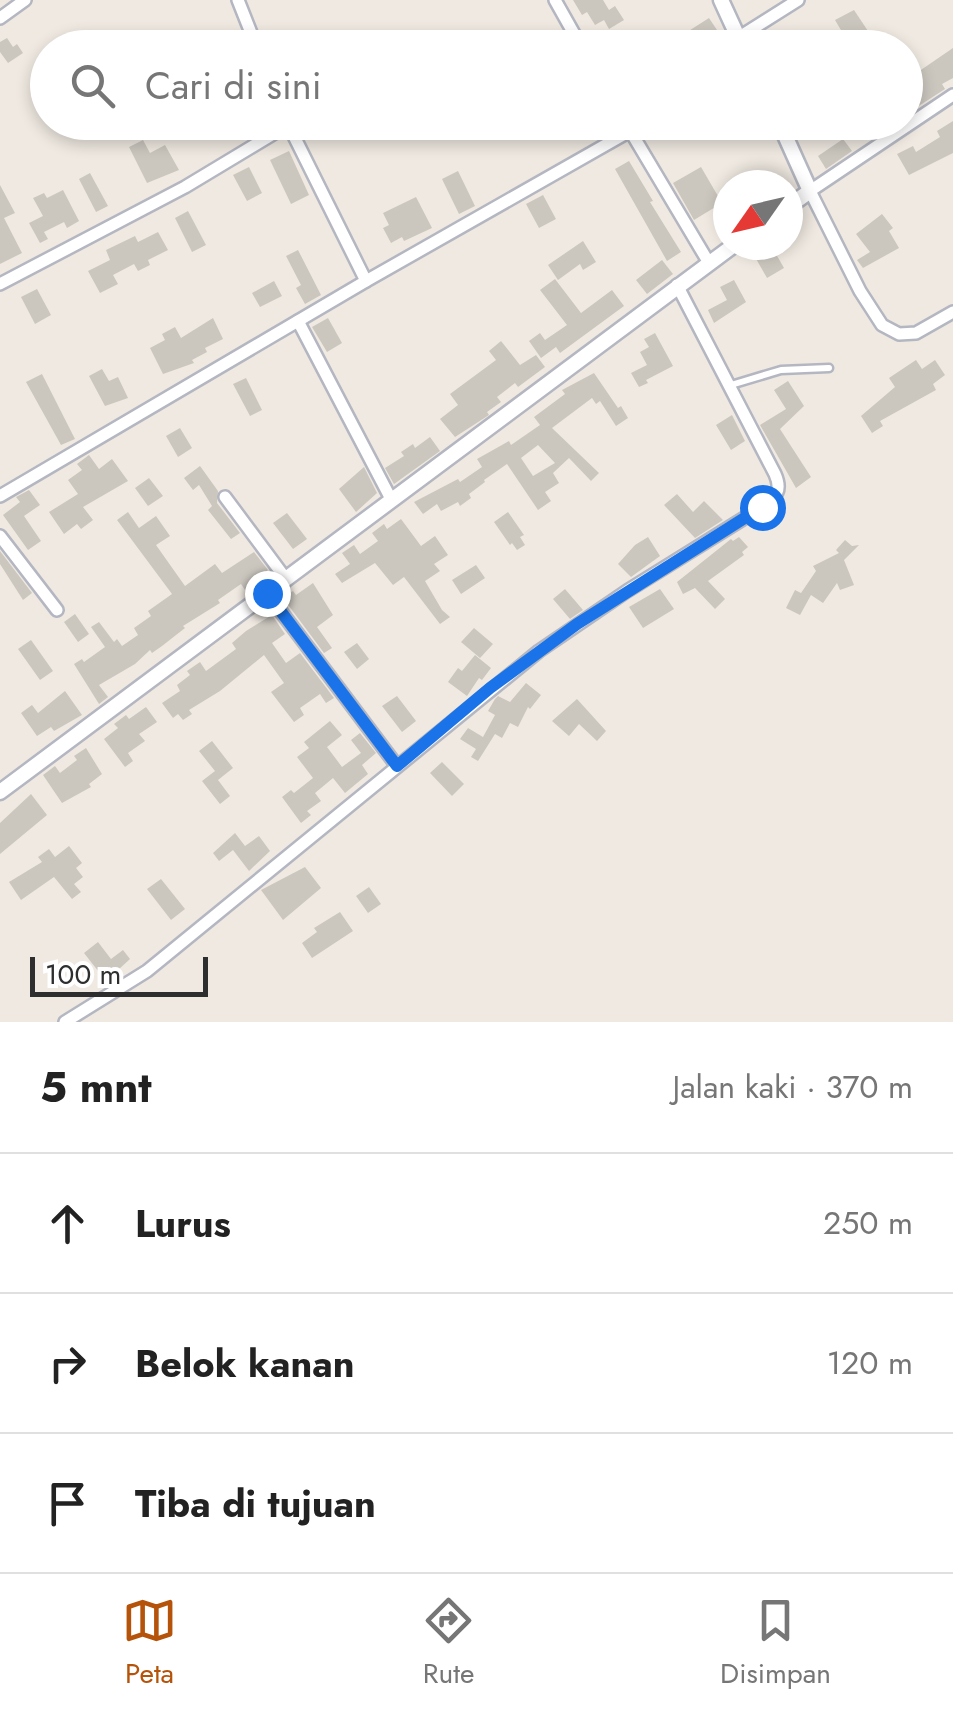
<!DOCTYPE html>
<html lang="id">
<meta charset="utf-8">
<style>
:root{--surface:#fff;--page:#f2f2f2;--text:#222;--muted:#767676;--line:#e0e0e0;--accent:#b45309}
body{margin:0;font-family:Jost,sans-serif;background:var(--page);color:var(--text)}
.compass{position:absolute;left:713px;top:170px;width:90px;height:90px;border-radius:50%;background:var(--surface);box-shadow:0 5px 15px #0003;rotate:236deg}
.scale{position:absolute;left:30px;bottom:25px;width:178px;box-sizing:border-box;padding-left:10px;border:5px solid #2e2e2e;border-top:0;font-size:28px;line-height:35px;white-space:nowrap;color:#2e2e2e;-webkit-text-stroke:8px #fff;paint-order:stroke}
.stop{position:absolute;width:30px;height:30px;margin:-22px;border:8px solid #1a73e8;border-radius:50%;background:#fff}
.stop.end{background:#1a73e8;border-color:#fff;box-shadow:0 2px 10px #0008}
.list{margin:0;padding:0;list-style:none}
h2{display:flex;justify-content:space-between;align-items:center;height:130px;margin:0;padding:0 40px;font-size:42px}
h2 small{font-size:32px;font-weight:400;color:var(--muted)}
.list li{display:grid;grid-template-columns:65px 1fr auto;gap:30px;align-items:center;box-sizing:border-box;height:140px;padding:0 40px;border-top:2px solid var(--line)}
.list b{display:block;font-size:38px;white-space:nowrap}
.list em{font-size:32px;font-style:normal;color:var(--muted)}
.icon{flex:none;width:55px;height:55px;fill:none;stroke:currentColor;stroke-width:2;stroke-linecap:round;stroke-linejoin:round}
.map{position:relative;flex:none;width:953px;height:1022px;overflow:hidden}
.search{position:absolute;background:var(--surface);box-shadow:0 5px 15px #0003;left:30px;right:30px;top:30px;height:110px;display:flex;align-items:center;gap:25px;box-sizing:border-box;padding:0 35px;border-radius:55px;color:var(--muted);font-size:38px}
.sheet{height:550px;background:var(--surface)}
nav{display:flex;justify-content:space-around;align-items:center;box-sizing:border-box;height:140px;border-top:2px solid var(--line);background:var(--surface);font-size:28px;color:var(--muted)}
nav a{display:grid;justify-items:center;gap:5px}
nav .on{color:var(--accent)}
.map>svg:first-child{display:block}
.building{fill:#cbc7bf;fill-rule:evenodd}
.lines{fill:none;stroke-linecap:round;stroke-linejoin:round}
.service-casing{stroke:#b4b7c1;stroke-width:11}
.minor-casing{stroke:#b4b7c1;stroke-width:16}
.tertiary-casing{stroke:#b4b7c1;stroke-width:19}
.service{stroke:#fff;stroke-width:6}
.minor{stroke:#fff;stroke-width:11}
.tertiary{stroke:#fff;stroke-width:14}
.route{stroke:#1a73e8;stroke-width:12}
</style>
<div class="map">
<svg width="953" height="1022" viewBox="0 0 953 1022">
<rect width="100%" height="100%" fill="#efe9e1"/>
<g class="building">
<path d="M 573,0 L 603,0 L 609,10 L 615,6 L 624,20 L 609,29 L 604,20 L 595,25 L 587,12 L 582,15 Z"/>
<path d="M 854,10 L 868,31 L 848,42 L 835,20 Z"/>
<path d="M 709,18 L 721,36 L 702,48 L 662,48 Z"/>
<path d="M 7,38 L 13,47 L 17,44 L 23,53 L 8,63 L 0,52 L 0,42 Z"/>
<path d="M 953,48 L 953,78 L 942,84 L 945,89 L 911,111 L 906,102 L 906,87 L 918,80 L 915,74 Z"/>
<path d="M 953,121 L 953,153 L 909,175 L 897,154 L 913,146 L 916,152 L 940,137 L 937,131 Z"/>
<path d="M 843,139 L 852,151 L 826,169 L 818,156 Z"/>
<path d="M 143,140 L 150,153 L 165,145 L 179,170 L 147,183 L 129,147 Z"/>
<path d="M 289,151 L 309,195 L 291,204 L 270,160 Z"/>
<path d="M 629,161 L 653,201 L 650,202 L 681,252 L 667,261 L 615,169 Z"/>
<path d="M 249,167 L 262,193 L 247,201 L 233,175 Z"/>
<path d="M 701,167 L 722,203 L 694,220 L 673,183 Z"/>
<path d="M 458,171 L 475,206 L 459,214 L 442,179 Z"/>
<path d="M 90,173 L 108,206 L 96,212 L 79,179 Z"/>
<path d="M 0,185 L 15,213 L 4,218 L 22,253 L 0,264 Z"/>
<path d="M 63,190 L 79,221 L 67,228 L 64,222 L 44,232 L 48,239 L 40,243 L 29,223 L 43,216 L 33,198 L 44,193 L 47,198 Z"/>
<path d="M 543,195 L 556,219 L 539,228 L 526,204 Z"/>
<path d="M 416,197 L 432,228 L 404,241 L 402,237 L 391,243 L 383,228 L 389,225 L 383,213 Z"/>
<path d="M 188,211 L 206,245 L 192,252 L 175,218 Z"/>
<path d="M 882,214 L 893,228 L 889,231 L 899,248 L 863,268 L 857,260 L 870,252 L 856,234 Z"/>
<path d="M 158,232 L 168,250 L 148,260 L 150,265 L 138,271 L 134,264 L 113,275 L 118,284 L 100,293 L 88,271 L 110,260 L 106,250 L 135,236 L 138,242 Z"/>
<path d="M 583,241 L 596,262 L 583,270 L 580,264 L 558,280 L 548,265 Z"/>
<path d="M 772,247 L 784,268 L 767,278 L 755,257 Z"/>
<path d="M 298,250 L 321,295 L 305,304 L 296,288 L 301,285 L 286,256 Z"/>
<path d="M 662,260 L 673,274 L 647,294 L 636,280 Z"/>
<path d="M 555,279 L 581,313 L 612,290 L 624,306 L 560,353 L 556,347 L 541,358 L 529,341 L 540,333 L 545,340 L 567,325 L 540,290 Z"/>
<path d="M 734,280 L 746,302 L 714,323 L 708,310 L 727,300 L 720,287 Z"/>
<path d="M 274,281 L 282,296 L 260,307 L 252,293 Z"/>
<path d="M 37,289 L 51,315 L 35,324 L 21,297 Z"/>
<path d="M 213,318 L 223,339 L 205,348 L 207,352 L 192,360 L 194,363 L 163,374 L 150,348 L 165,340 L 162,334 L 175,327 L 181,338 Z"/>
<path d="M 328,318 L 342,343 L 327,352 L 312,327 Z"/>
<path d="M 655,333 L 673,366 L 646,380 L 648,383 L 639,387 L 631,373 L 647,365 L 640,352 L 649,347 L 644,339 Z"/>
<path d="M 501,341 L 520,365 L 536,355 L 545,367 L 518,387 L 515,383 L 497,397 L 501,402 L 487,412 L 489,415 L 455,437 L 440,419 L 458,405 L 450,394 L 496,360 L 489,351 Z"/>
<path d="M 916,360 L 922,369 L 935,360 L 945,375 L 933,384 L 936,390 L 880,421 L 883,426 L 872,433 L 861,416 L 895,387 L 889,378 Z"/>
<path d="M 102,369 L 109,381 L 118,377 L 128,398 L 105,406 L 89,376 Z"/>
<path d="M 594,373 L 618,408 L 621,406 L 628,418 L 616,426 L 600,401 L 596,404 L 592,398 L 552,428 L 599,473 L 591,481 L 569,458 L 553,473 L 559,483 L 545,492 L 551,501 L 538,510 L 507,464 L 484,480 L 485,482 L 469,494 L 471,498 L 460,506 L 458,502 L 441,511 L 437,504 L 423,514 L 414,502 L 458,479 L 460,482 L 482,467 L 477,459 L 509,441 L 511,445 L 540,425 L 534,417 L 565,394 L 562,390 ZM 538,445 L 555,463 L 533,476 L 521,458 Z"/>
<path d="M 42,374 L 75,439 L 61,445 L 26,382 Z"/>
<path d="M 246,378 L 262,410 L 250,416 L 233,384 Z"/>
<path d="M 788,381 L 804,406 L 780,429 L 811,477 L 796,488 L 760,425 L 786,409 L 774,390 Z"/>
<path d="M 732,415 L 745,441 L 731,450 L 716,425 Z"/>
<path d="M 180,428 L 192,448 L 178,457 L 166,436 Z"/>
<path d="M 430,437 L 440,451 L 394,484 L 385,468 L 404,456 L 401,452 L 413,444 L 415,448 Z"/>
<path d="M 89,455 L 99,469 L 112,459 L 128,481 L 83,507 L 93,520 L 81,529 L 77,524 L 64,534 L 49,512 L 78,494 L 68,480 L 82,470 L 77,464 Z"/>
<path d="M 200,466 L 218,491 L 217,503 L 240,533 L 231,539 L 208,510 L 212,506 L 199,485 L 193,490 L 184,478 Z"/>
<path d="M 364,467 L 377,493 L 356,512 L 339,489 Z"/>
<path d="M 149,478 L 163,496 L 148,506 L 135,488 Z"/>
<path d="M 29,490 L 40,505 L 24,516 L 41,541 L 28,550 L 3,515 L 20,502 L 16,497 Z"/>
<path d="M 677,494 L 693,512 L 704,501 L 723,520 L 695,538 L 664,505 Z"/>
<path d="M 128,512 L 139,528 L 156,516 L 170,536 L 156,545 L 185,586 L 215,564 L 222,573 L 254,552 L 268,570 L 245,590 L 241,584 L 218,600 L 220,603 L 183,626 L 185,628 L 162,646 L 152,653 L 150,650 L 135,664 L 99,685 L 108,697 L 99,704 L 74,664 L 82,659 L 84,662 L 105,647 L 91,627 L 99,622 L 114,642 L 117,639 L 122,646 L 138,635 L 134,628 L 151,616 L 148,611 L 172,594 L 117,520 Z"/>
<path d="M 508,512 L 524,535 L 520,537 L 525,545 L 517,550 L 512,543 L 510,545 L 494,522 Z"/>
<path d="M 287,513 L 307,539 L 293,549 L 273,523 Z"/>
<path d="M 401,519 L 421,546 L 435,536 L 448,555 L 434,564 L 440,571 L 425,581 L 442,610 L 450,617 L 440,624 L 404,577 L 393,585 L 375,563 L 342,583 L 335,574 L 350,564 L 342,553 L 354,545 L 360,554 L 378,541 L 372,533 L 384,524 L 387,529 Z"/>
<path d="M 648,537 L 660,556 L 631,577 L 618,564 L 635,545 Z"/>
<path d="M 739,537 L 748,547 L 742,552 L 744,555 L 708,581 L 725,599 L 715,609 L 695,588 L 683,594 L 677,582 L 731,539 L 733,541 Z"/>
<path d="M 845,540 L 852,546 L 859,545 L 844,560 L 854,585 L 840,590 L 837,583 L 823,603 L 811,595 L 800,615 L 786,608 L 795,590 L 801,593 L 816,571 L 813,566 L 839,553 L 836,550 Z"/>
<path d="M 0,551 L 32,593 L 23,600 L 0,564 Z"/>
<path d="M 476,565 L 485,578 L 461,594 L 452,580 Z"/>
<path d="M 313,583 L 333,615 L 317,627 L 332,648 L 324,653 L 283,598 L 293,591 L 296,595 Z"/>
<path d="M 565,589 L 583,610 L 570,619 L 553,599 Z"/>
<path d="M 660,589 L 674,609 L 643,628 L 629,607 Z"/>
<path d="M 75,614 L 89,634 L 78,642 L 64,622 Z"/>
<path d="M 272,615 L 285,634 L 272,643 L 286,663 L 300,653 L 334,698 L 326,703 L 320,694 L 300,708 L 304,715 L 294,722 L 271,692 L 284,683 L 264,655 L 220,691 L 189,710 L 192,714 L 183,720 L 178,714 L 173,718 L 162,703 L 180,691 L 177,685 L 190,675 L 187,671 L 200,662 L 206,671 L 236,649 L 232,643 L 246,631 Z"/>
<path d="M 474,628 L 493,644 L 480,658 L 461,642 Z"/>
<path d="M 31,640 L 53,671 L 40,680 L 18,649 Z"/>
<path d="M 357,643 L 369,659 L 357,669 L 344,652 Z"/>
<path d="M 475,655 L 491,668 L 482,680 L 479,678 L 467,696 L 448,682 L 458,668 L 462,671 Z"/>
<path d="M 526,683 L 541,695 L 530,709 L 528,707 L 518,727 L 510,723 L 502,738 L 495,734 L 478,761 L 471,757 L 476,749 L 460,739 L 468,728 L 483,737 L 495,715 L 488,711 L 495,699 L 498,696 L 510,702 Z"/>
<path d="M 65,691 L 82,715 L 54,731 L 51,727 L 37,736 L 21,713 L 32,705 L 38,713 Z"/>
<path d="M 397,696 L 416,721 L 402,732 L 382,706 Z"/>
<path d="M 577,699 L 606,731 L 597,741 L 579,724 L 569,736 L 552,721 Z"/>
<path d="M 146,707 L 157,722 L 139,734 L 145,741 L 128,753 L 133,761 L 125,767 L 104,739 L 118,728 L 114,724 L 126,715 L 129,719 Z"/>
<path d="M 330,721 L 342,735 L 327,747 L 342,767 L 361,753 L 351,740 L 360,733 L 376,753 L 362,765 L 368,774 L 345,793 L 333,778 L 315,793 L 321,801 L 307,811 L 311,815 L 301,823 L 282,797 L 291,790 L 294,793 L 313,778 L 297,757 L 309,748 L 304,742 Z"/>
<path d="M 212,741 L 233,768 L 218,780 L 230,796 L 220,804 L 202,781 L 215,771 L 199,751 Z"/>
<path d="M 86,748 L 102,774 L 89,784 L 91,787 L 62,803 L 43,775 L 55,766 L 60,773 L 77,760 L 74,756 Z"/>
<path d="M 442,762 L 464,784 L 452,796 L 430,773 Z"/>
<path d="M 31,794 L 47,815 L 0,854 L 0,823 Z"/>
<path d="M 235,833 L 245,846 L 259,836 L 270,851 L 249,871 L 233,850 L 219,861 L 213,853 Z"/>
<path d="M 69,846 L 82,863 L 76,868 L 83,877 L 74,884 L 81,892 L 72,899 L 54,877 L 21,900 L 9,882 L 42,862 L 38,857 L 49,849 L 55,857 Z"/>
<path d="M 305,867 L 321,888 L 283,920 L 261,890 Z"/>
<path d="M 161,879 L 185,909 L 171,920 L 147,889 Z"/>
<path d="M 369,887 L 381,904 L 368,913 L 356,896 Z"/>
<path d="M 340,912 L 353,931 L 312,958 L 302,943 L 317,932 L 314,928 Z"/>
<path d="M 98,942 L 111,959 L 123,950 L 130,959 L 106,981 L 84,953 Z"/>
</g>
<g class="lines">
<g class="service-casing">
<path id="service" d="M 731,385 L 781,370 L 829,368"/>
</g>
<g class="minor-casing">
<g id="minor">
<path d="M 238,0 L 257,48"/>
<path d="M 555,0 L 582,48"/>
<path d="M 0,18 L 25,0"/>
<path d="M 722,48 L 798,0"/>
<path d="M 953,95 L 810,191 L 860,291 L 882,325 L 899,334 L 916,333 L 953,312"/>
<path d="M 625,122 L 709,263"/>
<path d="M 366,281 L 630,131"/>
<path d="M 0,284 L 185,187 L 288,125"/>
<path d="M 298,321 L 391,499"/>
<path d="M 0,496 L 366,281 L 287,122"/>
<path d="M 225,497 L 286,579"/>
<path d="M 0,536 L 57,610"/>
<path d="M 267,593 L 397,766"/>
<path d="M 65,1022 L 147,971 L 539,651 L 627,591 L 762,507 C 775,497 783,492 775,474 L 677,285"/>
</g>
</g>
<g class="tertiary-casing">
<g id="tertiary">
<path d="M 721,0 L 743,48"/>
<path d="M 779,122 L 810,191 L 788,207"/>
<path d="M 0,792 L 734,245"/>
</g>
</g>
<use href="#service" class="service"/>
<use href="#minor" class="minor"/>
<use href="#tertiary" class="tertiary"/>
</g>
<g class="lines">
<path class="route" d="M 267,593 L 397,766 L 490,688 L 577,624 L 762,507"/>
</g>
</svg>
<svg class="compass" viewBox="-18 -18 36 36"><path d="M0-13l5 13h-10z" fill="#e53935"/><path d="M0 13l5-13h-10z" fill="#767676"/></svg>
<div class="scale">100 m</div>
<div class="stop" style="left:762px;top:507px"></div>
<div class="stop end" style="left:267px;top:593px"></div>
<div class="search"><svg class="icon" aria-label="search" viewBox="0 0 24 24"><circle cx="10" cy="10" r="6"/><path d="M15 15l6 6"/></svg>Cari di sini</div>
</div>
<section class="sheet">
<h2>5 mnt<small>Jalan kaki · 370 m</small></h2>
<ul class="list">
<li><svg class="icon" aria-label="ahead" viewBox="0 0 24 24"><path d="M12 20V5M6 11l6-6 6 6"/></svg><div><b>Lurus</b></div><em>250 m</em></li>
<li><svg class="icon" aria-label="right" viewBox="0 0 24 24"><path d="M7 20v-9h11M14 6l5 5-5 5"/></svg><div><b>Belok kanan</b></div><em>120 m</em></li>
<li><svg class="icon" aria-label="arrive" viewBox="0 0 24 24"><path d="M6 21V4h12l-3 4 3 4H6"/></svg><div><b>Tiba di tujuan</b></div></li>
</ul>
</section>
<nav>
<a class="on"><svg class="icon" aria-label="map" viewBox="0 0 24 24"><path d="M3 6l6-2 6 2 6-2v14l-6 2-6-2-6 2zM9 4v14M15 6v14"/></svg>Peta</a>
<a><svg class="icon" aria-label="directions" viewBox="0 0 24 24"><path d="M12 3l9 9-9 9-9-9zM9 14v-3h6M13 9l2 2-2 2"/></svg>Rute</a>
<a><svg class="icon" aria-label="saved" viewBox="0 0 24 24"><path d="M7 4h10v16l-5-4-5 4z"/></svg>Disimpan</a>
</nav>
